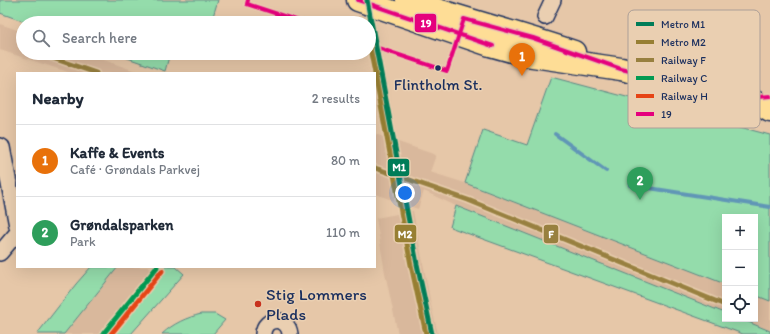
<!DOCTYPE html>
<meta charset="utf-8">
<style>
:root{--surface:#fff;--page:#f6f6f7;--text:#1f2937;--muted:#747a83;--line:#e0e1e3;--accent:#db2777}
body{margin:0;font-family:Itim,sans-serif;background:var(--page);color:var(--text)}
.controls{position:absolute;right:12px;bottom:12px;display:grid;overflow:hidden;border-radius:0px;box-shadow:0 4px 16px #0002}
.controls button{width:36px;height:36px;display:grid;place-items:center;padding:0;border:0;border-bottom:1px solid var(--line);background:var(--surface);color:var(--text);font:20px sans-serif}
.you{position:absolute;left:405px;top:193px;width:14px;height:14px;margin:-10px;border:3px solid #fff;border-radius:50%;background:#1a73e8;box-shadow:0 0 0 6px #1a73e833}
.badge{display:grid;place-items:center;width:26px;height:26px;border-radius:50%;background:var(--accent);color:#fff;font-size:13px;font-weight:700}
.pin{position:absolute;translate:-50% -33px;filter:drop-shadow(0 1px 2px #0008)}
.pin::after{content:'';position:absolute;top:21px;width:14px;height:12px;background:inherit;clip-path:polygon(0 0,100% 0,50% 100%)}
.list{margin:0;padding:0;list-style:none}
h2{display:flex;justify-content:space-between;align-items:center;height:52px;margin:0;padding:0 16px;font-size:17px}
h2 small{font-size:13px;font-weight:400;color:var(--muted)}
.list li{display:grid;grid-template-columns:26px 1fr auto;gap:12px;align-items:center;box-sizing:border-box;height:72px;padding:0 16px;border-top:1px solid var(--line)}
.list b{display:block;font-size:15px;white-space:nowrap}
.list p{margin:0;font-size:13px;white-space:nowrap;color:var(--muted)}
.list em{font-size:13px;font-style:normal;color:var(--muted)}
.icon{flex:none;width:22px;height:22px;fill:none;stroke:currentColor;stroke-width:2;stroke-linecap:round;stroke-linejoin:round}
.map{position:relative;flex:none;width:770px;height:334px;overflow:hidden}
.search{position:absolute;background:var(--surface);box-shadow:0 4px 16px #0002;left:16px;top:16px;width:360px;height:44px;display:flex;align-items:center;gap:10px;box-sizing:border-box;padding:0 14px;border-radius:22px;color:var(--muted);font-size:15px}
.panel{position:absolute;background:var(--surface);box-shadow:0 4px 16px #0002;left:16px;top:72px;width:360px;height:196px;border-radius:0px}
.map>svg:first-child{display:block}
.built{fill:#d9b89c}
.green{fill:#94dcab;stroke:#588684}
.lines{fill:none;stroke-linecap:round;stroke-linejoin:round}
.stream{stroke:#6196b6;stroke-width:4}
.street-casing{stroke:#1b2f5e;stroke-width:18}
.primary-casing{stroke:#1b2f5e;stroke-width:25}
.street{stroke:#eacfb1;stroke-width:15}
.primary{stroke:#fedd96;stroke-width:22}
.bus-1-casing{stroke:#eacfb1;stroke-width:7}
.bus-1{stroke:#e5007d;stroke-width:4}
.rail-1-casing{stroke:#eacfb1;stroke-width:8}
.rail-2-casing{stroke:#eacfb1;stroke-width:8}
.rail-3-casing{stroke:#eacfb1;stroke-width:8}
.rail-1{stroke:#98803f;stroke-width:5}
.rail-2{stroke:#039a52;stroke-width:5}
.rail-3{stroke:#e64415;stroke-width:5}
.metro-1-casing{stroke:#eacfb1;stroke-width:8}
.metro-2-casing{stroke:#eacfb1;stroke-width:8}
.metro-1{stroke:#007d58;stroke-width:5}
.metro-2{stroke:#977f33;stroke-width:5}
.bus-dot{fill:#1b2f5e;stroke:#eacfb1;stroke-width:1.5}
.poi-dot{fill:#c8321e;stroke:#eacfb1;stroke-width:1.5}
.labels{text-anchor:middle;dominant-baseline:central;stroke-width:3;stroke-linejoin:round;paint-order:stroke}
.bus-label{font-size:16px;fill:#1b2f5e;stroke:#eacfb1}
.poi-label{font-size:17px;fill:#1b2f5e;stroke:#eacfb1;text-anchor:start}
.key{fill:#eacfb1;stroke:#ac9f98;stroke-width:1}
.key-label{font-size:11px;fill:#1b2f5e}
.line-badge{stroke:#eacfb1;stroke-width:1.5}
.badge-label{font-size:11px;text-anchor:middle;font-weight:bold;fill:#fff}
</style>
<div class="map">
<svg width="770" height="334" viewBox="0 0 770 334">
<rect width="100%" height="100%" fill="#e6c7a8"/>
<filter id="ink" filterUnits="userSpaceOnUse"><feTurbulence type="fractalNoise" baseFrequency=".025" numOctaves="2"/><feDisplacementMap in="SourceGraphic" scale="8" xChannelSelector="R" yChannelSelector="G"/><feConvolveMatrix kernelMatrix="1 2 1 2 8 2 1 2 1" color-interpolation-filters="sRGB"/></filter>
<g filter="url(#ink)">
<g class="built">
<path d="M 0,24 L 23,32 L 23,53 L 84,53 L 141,73 L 71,73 L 0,50 Z"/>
<path d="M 375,134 L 436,155 L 430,172 L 465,183 L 725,284 L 725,313 L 456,206 L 424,191 L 418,209 L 375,194 Z"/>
<path d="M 413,211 L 432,310 L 438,334 L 398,334 L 385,273 L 376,218 Z"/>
<path d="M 118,267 L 176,267 L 184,274 L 131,334 L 64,334 Z"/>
<path d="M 755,295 L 770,301 L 770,331 L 741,319 L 755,319 Z"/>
</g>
<g class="green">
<path d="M 0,0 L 218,0 L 211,23 L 28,23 L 0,13 Z"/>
<path d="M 113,53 L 170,53 L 165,71 Z"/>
<path d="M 551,77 L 770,135 L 770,301 L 755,295 L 755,217 L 725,217 L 725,284 L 465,183 L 483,130 L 527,145 Z"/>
<path d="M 456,206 L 725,313 L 725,319 L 741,319 L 770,331 L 770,334 L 743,334 L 450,227 Z"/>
<path d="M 91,267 L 118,267 L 64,334 L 37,334 L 76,284 Z"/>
<path d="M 165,267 L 176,267 L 184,274 L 131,334 L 111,334 Z"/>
<path d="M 201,314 L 215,314 L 225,320 L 213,334 L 162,334 C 174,323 186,318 201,314 Z"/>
</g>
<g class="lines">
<g class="stream">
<path d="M 555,134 L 606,171"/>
<path d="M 630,185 L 770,207"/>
</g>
<g class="street-casing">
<g id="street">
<path d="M 545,17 L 553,0"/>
<path d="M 0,146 L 2,147 L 17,226"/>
<path d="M 0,253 L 17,233"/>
<path d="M 263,334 C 264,316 288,316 290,334"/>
</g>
</g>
<g class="primary-casing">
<g id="primary">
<path d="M 358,0 L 490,45 L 526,55 L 621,69 L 748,98 L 770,111"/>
<path d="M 407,0 C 462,19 519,33 574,52"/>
</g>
</g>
<use href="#street" class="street"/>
<use href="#primary" class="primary"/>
<g class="bus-1-casing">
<g id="bus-1">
<path d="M 248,0 L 247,4 L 305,23"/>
<path d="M 358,0 L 493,46"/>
<path d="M 369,45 L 447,71 L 464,19 L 533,38 L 621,69 L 748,98 L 770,96"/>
</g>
</g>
<use href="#bus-1" class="bus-1"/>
<g class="rail-1-casing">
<g id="rail-1">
<path d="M 38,53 L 96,73"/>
<path d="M 375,168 L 468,200 L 725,305"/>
</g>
</g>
<g class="rail-2-casing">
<path id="rail-2" d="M 103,334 L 157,267"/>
</g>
<g class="rail-3-casing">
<path id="rail-3" d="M 111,334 L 162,271"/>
</g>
<use href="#rail-1" class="rail-1"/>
<use href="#rail-2" class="rail-2"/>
<use href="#rail-3" class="rail-3"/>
<g class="metro-1-casing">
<path id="metro-1" d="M 367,0 L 417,264 L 432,334"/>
</g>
<g class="metro-2-casing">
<g id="metro-2">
<path d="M 369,43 L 375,73"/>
<path d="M 375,74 L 411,265 L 426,334"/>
</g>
</g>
<use href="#metro-1" class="metro-1"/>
<use href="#metro-2" class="metro-2"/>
</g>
</g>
<circle class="bus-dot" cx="438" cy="68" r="3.5"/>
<circle class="poi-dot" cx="258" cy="304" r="4"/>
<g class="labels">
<g class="bus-label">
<text x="438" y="84">Flintholm St.</text>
</g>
<g class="poi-label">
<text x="266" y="294">Stig Lommers<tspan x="266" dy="20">Plads</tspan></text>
</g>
</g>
<rect x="628" y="10" width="132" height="118" rx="6" class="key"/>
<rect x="636" y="22" width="18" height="4" fill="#007d58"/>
<rect x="636" y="40" width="18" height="4" fill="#977f33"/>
<rect x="636" y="58" width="18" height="4" fill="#98803f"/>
<rect x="636" y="76" width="18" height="4" fill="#039a52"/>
<rect x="636" y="94" width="18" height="4" fill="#e64415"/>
<rect x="636" y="112" width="18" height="4" fill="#e5007d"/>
<g class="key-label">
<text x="661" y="28">Metro M1</text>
<text x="661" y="46">Metro M2</text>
<text x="661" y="64">Railway F</text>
<text x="661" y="82">Railway C</text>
<text x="661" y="100">Railway H</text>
<text x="661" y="118">19</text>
</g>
<g class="line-badge">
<rect x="414" y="13" width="23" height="20" rx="4" fill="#e5007d"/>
<rect x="387" y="158" width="23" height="19" rx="4" fill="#007d58"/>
<rect x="394" y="224" width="23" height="19" rx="4" fill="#977f33"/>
<rect x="543" y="224" width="16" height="20" rx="4" fill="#98803f"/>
</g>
<g class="badge-label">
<text x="426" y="27">19</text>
<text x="399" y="171">M1</text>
<text x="405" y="238">M2</text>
<text x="551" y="238">F</text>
</g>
</svg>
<div class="controls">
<button>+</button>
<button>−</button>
<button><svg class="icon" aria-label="locate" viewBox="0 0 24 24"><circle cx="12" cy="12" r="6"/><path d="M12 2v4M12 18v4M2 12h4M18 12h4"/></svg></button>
</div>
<div class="you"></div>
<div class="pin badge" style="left:522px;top:76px;background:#e8710a">1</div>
<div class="pin badge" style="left:640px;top:200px;background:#2e9e5b">2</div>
<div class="search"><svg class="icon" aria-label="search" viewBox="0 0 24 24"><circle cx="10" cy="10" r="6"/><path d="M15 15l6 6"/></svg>Search here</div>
<section class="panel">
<h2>Nearby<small>2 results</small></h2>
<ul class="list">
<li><span class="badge" style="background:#e8710a">1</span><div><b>Kaffe &amp; Events</b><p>Café · Grøndals Parkvej</p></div><em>80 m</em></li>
<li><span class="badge" style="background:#2e9e5b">2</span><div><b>Grøndalsparken</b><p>Park</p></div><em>110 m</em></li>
</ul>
</section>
</div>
